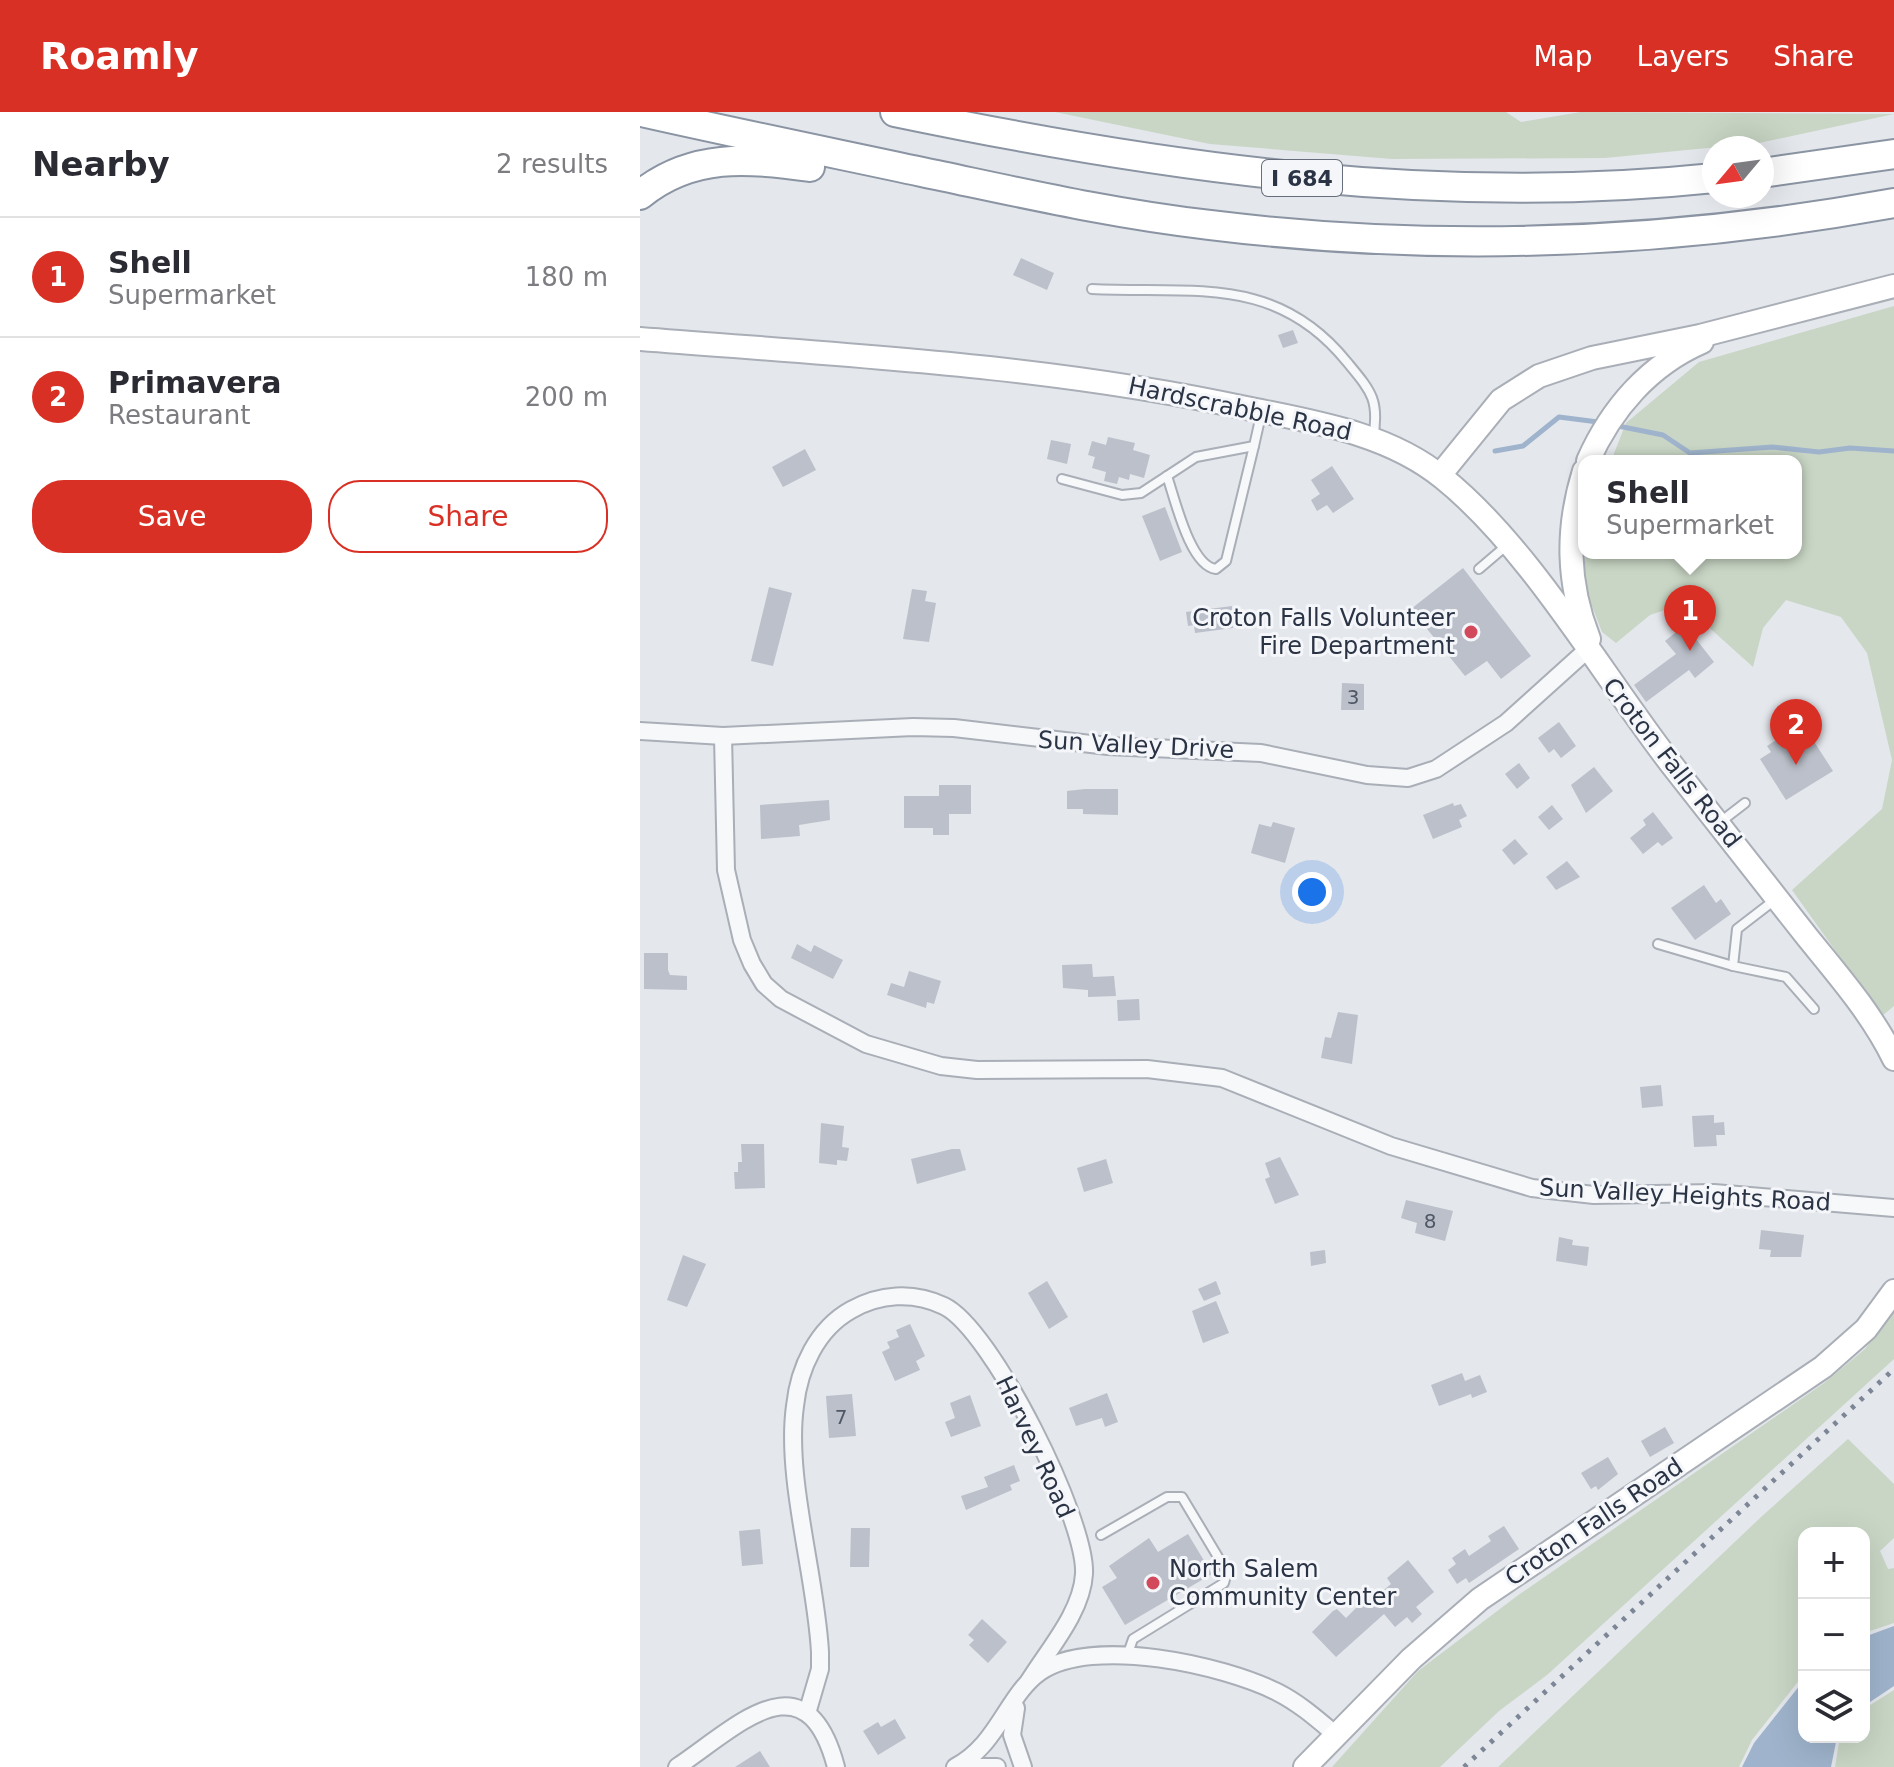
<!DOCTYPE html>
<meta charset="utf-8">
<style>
:root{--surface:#fff;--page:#f2f2f3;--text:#2b2b33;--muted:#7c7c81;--line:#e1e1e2;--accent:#d93025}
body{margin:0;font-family:"DejaVu Sans",sans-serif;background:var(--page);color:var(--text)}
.controls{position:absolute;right:24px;bottom:24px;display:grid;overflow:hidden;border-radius:16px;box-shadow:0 8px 32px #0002}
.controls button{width:72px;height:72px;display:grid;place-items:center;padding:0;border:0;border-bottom:2px solid var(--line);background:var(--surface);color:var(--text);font:40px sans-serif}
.compass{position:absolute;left:1062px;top:24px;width:72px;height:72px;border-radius:50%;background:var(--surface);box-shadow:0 8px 32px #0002;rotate:241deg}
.you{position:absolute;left:672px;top:780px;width:28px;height:28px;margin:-20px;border:6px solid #fff;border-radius:50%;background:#1a73e8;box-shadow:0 0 0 12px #1a73e833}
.badge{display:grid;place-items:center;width:52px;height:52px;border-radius:50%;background:var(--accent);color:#fff;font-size:26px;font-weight:700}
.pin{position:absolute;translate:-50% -66px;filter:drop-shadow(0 2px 4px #0008)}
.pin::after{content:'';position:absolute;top:42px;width:28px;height:24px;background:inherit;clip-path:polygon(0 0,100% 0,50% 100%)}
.popup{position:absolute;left:938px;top:343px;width:224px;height:104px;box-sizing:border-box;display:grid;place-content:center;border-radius:16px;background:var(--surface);filter:drop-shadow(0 2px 6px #0005);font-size:26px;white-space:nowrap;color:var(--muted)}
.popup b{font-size:30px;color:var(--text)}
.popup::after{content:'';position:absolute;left:50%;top:100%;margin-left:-16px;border:16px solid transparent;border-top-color:var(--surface)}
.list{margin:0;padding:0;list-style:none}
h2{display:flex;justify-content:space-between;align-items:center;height:104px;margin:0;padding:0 32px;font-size:34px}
h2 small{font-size:26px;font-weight:400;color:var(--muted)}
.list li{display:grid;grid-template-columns:52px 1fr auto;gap:24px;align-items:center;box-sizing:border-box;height:120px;padding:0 32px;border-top:2px solid var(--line)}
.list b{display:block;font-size:30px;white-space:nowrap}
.list p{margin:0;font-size:26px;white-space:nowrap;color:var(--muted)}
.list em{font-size:26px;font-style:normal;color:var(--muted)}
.actions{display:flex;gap:16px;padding:24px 32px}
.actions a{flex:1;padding:18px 0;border:2px solid var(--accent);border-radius:32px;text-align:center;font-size:28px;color:var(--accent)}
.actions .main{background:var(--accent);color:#fff}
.icon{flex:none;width:44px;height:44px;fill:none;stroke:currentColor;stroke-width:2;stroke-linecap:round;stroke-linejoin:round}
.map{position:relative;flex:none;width:1254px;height:1655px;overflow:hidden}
header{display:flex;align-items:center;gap:48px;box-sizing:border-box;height:112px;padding:0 40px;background:var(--accent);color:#fff}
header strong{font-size:38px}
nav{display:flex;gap:44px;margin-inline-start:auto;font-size:28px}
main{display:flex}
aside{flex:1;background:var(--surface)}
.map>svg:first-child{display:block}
.green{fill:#c9d6c5}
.water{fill:#9fb4cc}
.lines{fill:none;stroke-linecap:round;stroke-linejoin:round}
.stream{stroke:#9fb4cc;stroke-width:5}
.building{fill:#bbc0ca}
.lane-casing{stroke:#a9aeb7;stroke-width:12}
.street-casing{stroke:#a9aeb7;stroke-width:20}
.secondary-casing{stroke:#a9aeb7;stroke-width:26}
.highway-casing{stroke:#8b94a3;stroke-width:32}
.lane{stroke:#f7f8fa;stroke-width:8}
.street{stroke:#f7f8fa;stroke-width:16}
.secondary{stroke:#fff;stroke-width:22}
.highway{stroke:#fff;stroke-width:28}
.rail{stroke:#7d8696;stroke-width:5;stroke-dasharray:4 8;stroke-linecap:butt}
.poi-dot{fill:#d1495b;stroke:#f4f6f9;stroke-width:3}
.labels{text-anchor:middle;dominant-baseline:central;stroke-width:6;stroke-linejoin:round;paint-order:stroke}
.number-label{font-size:20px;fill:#4f5766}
.shield{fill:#f4f6f9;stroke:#676e7b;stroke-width:2}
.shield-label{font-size:22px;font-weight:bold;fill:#2b3445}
.street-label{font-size:24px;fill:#2b3445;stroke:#f4f6f9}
.poi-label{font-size:24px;fill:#2b3445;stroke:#f4f6f9;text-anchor:end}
</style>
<header>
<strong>Roamly</strong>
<nav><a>Map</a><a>Layers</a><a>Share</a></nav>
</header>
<main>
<aside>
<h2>Nearby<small>2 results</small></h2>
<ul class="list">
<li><span class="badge">1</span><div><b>Shell</b><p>Supermarket</p></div><em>180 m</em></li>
<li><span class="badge">2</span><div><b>Primavera</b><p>Restaurant</p></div><em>200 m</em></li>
</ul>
<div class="actions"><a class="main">Save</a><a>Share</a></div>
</aside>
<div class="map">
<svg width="1254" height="1655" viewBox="0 0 1254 1655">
<rect width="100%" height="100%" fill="#e4e7ec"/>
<g class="green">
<path d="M 415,0 L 866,0 L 881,10 L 941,0 L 1254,2 L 1119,31 L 965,46 L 752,47 L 570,32 Z"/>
<path d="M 1254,194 L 1254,894 L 1242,904 L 1152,778 L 1242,697 L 1252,648 L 1227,541 L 1201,505 L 1146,488 L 1123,516 L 1113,555 L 1043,492 L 1010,503 L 976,531 L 962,520 L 942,468 L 946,441 L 1156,441 L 1156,349 L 971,349 L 986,311 L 1059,250 Z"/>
<path d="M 1254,1197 L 1254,1247 L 907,1563 L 859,1599 L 800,1655 L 692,1655 L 778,1559 L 877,1484 L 1184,1271 L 1225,1237 Z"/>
<path d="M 1208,1327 L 1254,1372 L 1254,1426 L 1240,1439 L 1248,1457 L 1254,1456 L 1254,1511 L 1224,1521 L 1224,1421 L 1164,1421 L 1164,1562 L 1112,1628 L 1099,1655 L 858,1655 L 1120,1406 Z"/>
<path d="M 1254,1578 L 1254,1655 L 1195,1655 L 1200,1625 L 1224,1625 L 1224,1597 Z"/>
</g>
<g class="water">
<path d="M 1254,1514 L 1254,1574 L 1224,1594 L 1224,1525 Z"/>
<path d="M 1164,1568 L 1164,1625 L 1197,1625 L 1191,1655 L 1102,1655 L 1114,1631 Z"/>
</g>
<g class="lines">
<g class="stream">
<path d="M 978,314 L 1023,323 L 1050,341 L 1132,335 L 1179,340 L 1210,336 L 1254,339"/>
<path d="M 855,339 L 883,334 L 919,305 L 958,310"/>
</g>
</g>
<g class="building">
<path d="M 381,146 L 414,161 L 407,178 L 373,163 Z"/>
<path d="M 653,218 L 658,231 L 643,236 L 638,223 Z"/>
<path d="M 468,325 L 495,331 L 493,338 L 510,343 L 504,366 L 490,362 L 489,368 L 479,365 L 477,372 L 464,369 L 466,360 L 452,356 L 455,345 L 448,343 L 452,329 L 466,333 Z"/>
<path d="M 411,328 L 431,332 L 427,352 L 407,347 Z"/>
<path d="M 165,337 L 176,358 L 143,375 L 132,355 Z"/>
<path d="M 692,354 L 714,387 L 693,401 L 687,393 L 677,399 L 671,388 L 680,382 L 671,368 Z"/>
<path d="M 525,395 L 542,440 L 520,449 L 502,404 Z"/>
<path d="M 823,456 L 891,544 L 861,567 L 847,549 L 825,564 L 771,497 Z"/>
<path d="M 129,475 L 152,481 L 133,554 L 111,549 Z"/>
<path d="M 272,477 L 287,479 L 285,489 L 296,491 L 289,530 L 263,527 Z"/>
<path d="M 592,494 L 593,516 L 555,521 L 554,513 L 548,514 L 546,500 Z"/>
<path d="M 1045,513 L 1074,550 L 1055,566 L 1049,558 L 1006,590 L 994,573 L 1036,542 L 1025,529 Z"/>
<path d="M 702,571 L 724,572 L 724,598 L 701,598 Z"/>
<path d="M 919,610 L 936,634 L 921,646 L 914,637 L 909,641 L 898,626 Z"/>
<path d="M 1162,611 L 1193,659 L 1146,688 L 1120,647 L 1131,640 L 1127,634 Z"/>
<path d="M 879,651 L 890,666 L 877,677 L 865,662 Z"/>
<path d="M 954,655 L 973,679 L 946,701 L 931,673 Z"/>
<path d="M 299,673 L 331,673 L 331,702 L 309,702 L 309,723 L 293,723 L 293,716 L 264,716 L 264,684 L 299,684 Z"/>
<path d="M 445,677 L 478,677 L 478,703 L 443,702 L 443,697 L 427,697 L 427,679 Z"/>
<path d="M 189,688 L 190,708 L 159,713 L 160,724 L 121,727 L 120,693 Z"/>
<path d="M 813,691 L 814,694 L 821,692 L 827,704 L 819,708 L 822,715 L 793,727 L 783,703 Z"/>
<path d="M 912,693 L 923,707 L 909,718 L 898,705 Z"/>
<path d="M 1013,700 L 1033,726 L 1022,734 L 1018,730 L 1003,742 L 990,726 L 1006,713 L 1003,708 Z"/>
<path d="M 633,710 L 655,716 L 645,751 L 611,741 L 619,712 L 631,715 Z"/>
<path d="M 875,727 L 888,742 L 874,753 L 862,738 Z"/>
<path d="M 927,749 L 940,765 L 916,778 L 906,765 Z"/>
<path d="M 1064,773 L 1076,791 L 1081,787 L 1091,802 L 1055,828 L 1031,796 Z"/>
<path d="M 157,832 L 171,840 L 174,833 L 203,848 L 193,867 L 151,846 Z"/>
<path d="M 4,841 L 28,841 L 28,858 L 30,863 L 47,864 L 47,878 L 4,877 Z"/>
<path d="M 452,852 L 453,865 L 474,864 L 476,884 L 448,885 L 448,878 L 423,876 L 422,853 Z"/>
<path d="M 269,859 L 301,869 L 294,892 L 287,890 L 286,896 L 247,883 L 251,871 L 264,875 Z"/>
<path d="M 499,887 L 500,908 L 478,909 L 477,888 Z"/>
<path d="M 698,900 L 718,903 L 712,952 L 681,946 L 685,925 L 691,926 Z"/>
<path d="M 1021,973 L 1023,994 L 1002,996 L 1000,975 Z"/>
<path d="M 1074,1003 L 1074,1011 L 1084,1010 L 1085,1023 L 1076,1023 L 1077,1034 L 1054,1035 L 1052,1004 Z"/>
<path d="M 181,1011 L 204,1014 L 202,1035 L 209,1036 L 207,1049 L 197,1048 L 197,1053 L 179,1051 Z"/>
<path d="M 101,1032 L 124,1032 L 125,1076 L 95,1077 L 94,1060 L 98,1060 L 98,1050 L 102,1050 Z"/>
<path d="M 312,1037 L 320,1037 L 326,1058 L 277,1072 L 271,1047 Z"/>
<path d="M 640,1045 L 659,1083 L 635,1092 L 625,1067 L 630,1065 L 625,1051 Z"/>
<path d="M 466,1047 L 473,1071 L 444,1080 L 437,1056 Z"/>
<path d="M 766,1088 L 813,1099 L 805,1129 L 775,1121 L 777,1111 L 761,1106 Z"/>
<path d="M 1121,1118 L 1164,1123 L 1161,1145 L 1130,1145 L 1131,1138 L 1119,1137 Z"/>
<path d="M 919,1125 L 933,1128 L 932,1133 L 949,1135 L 947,1154 L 916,1149 Z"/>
<path d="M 685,1138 L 686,1151 L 671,1154 L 670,1140 Z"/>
<path d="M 43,1143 L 66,1152 L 47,1195 L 27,1188 Z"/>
<path d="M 407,1169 L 428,1205 L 409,1217 L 388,1181 Z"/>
<path d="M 576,1169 L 581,1182 L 564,1189 L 558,1177 Z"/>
<path d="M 576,1189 L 589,1221 L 563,1231 L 552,1199 Z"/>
<path d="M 270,1212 L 285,1244 L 276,1249 L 280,1258 L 255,1269 L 242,1240 L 250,1236 L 247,1230 L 259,1225 L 256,1218 Z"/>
<path d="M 822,1261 L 825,1269 L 840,1263 L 847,1280 L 832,1286 L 831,1282 L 799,1294 L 791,1273 Z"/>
<path d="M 467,1281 L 478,1310 L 465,1315 L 462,1306 L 436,1314 L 429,1296 Z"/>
<path d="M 212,1282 L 216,1324 L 189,1326 L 186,1284 Z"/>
<path d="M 330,1283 L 341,1314 L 311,1325 L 305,1310 L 315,1306 L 310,1291 Z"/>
<path d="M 1025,1315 L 1034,1331 L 1010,1345 L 1001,1329 Z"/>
<path d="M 968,1345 L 978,1362 L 958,1378 L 956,1374 L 951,1377 L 941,1361 Z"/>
<path d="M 374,1353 L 380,1369 L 370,1373 L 372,1378 L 326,1398 L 321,1384 L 348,1375 L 344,1365 Z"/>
<path d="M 864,1414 L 879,1437 L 829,1471 L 826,1466 L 817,1472 L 808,1458 L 816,1452 L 812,1446 L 825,1437 L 829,1444 L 851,1429 L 848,1424 Z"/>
<path d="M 211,1416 L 230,1416 L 229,1455 L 210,1455 Z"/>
<path d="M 120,1417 L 123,1452 L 102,1454 L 99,1419 Z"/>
<path d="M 548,1422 L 572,1462 L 485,1513 L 462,1475 L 477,1466 L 469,1454 L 509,1426 L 518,1440 Z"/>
<path d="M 768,1448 L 794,1480 L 776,1495 L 782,1502 L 772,1511 L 767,1505 L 755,1515 L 744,1502 L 696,1545 L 672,1520 L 693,1499 L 697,1497 L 706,1506 L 724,1488 L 727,1492 L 751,1472 L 747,1466 Z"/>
<path d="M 342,1507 L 367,1530 L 348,1551 L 329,1533 L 334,1528 L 328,1523 Z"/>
<path d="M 255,1607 L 266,1626 L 238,1643 L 223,1619 L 238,1610 L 241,1615 Z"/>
<path d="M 120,1639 L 130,1655 L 95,1655 Z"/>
</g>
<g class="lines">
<g class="lane-casing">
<g id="lane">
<path d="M 452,177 C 553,182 636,162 707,250 C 731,279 740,288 733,327"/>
<path d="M 527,364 C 535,387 550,454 576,457 L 586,449 L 614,334"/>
<path d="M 422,367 L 482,383 L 501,381 L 556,345 L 614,334 L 621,303"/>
<path d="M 839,457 L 866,434"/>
<path d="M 1079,711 L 1105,691"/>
<path d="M 1136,787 L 1097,817 L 1093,854 L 1146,865 L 1174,897"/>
<path d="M 1018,832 L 1093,854"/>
<path d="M 461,1423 L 527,1385 L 542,1385 L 587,1460 L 584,1471 L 493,1527 L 487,1544"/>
</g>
</g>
<g class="street-casing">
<g id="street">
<path d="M 0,619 L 83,624 L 273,615 L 314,616 L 468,634 L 621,641 L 727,663 L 768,666 L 796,657 L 866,611 L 947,538"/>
<path d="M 83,624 L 86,758 L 102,828 L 112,852 L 124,872 L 141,887 L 226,932 L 301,954 L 337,958 L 507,957 L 582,966 L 751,1034 L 892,1076 L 954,1083 L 1074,1081 L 1254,1096"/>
<path d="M 376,1596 L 372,1623 L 383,1655"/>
<path d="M 168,1598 L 180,1557 L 180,1540 C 176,1464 145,1366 155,1294 C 159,1256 177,1217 211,1198 C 239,1182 273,1179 304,1194 C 352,1217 447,1409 444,1462 C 442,1500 408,1538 389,1569"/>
<path d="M 37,1655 C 98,1614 166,1542 196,1655"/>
<path d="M 315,1655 C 358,1633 367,1583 400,1560 C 453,1524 583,1553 637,1580 C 659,1591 677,1607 696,1623"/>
<path d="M 323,1655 L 357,1655"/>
</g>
</g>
<g class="secondary-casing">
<g id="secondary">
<path d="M 0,227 C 203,243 407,253 606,296 C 674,310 748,321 803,366 C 890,436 963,564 1032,653 C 1077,711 1123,768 1168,826 C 1199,864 1232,902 1254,947"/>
<path d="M 948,349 C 971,297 1009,253 1062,230"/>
<path d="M 944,359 C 926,417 927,471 949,527"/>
<path d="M 800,363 L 861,288 L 899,264 L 952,246 L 1060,224 L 1254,174"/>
<path d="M 665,1655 L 771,1547 L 840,1487 L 1183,1255 L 1226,1217 L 1254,1179"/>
</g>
</g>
<g class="highway-casing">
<g id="highway">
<path d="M 2,0 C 95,21 188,40 282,60 C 378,80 472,102 570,113 C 797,141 1029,132 1254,91"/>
<path d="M 255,0 C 524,56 798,95 1074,66"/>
<path d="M 1122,61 L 1254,42"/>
<path d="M 0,83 C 51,41 109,46 170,55"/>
</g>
</g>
<use href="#lane" class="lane"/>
<use href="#street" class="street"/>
<use href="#secondary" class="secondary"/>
<use href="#highway" class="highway"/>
<path class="rail" d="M 824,1655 L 1254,1257"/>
</g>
<g class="poi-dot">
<circle cx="831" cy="520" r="8"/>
<circle cx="513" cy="1471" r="8"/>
</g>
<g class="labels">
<g class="number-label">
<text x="713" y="585">3</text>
<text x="790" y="1109">8</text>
<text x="201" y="1305">7</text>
</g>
<rect class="shield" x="622" y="48" width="80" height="36" rx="6"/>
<g class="shield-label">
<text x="662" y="66">I 684</text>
</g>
<g class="street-label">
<text transform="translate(600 297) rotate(12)">Hardscrabble Road</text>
<text transform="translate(496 633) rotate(3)">Sun Valley Drive</text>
<text transform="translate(1032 651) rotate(52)">Croton Falls Road</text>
<text transform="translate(1045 1083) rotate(3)">Sun Valley Heights Road</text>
<text transform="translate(395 1335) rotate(65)">Harvey Road</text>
<text transform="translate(954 1410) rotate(-34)">Croton Falls Road</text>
</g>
<g class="poi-label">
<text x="815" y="506">Croton Falls Volunteer<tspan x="815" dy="28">Fire Department</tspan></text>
<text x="529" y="1457" text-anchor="start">North Salem<tspan x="529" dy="28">Community Center</tspan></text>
</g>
</g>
</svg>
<div class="controls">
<button>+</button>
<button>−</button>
<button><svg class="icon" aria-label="layers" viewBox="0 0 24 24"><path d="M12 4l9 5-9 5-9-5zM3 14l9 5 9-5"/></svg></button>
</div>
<svg class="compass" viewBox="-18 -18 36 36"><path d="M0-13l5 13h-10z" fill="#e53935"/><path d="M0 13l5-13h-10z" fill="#7c7c81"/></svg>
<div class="you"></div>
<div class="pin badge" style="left:1050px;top:539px">1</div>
<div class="popup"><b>Shell</b>Supermarket</div>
<div class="pin badge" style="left:1156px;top:653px">2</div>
</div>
</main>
